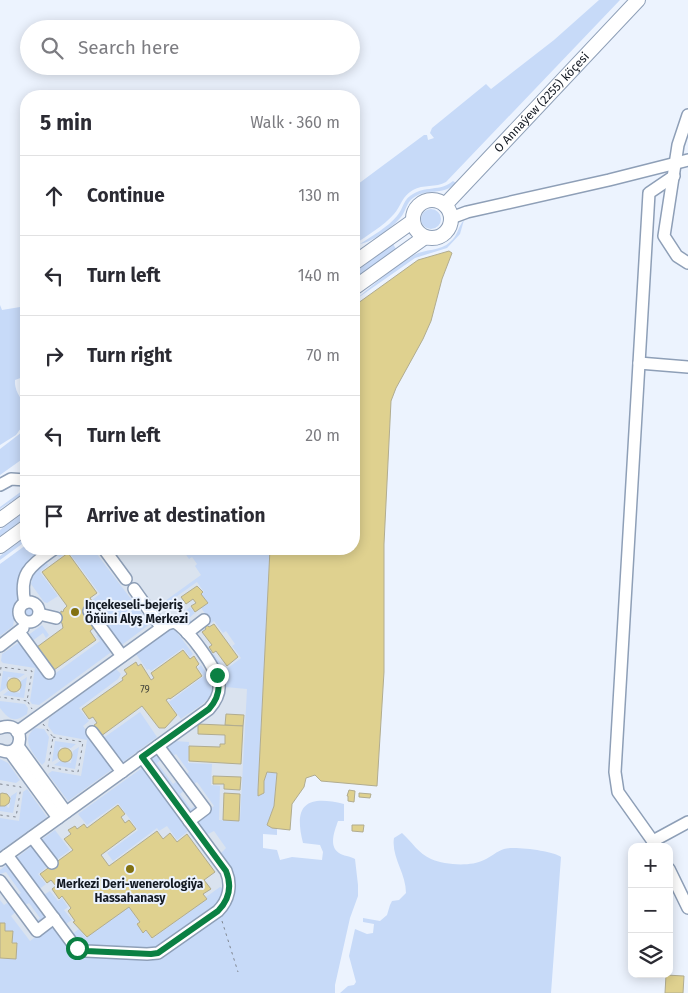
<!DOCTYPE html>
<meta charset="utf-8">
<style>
:root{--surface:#fff;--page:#f2f2f3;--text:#2b2b33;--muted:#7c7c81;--line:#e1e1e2}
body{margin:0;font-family:"Fira Sans",sans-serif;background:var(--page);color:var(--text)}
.controls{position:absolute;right:15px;bottom:15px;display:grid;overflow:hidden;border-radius:10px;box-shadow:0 2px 12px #0003}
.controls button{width:45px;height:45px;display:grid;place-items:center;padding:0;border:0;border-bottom:1px solid var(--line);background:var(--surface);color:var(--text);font:25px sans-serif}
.stop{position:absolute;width:15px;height:15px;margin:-11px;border:4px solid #0b8043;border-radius:50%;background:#fff}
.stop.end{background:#0b8043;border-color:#fff;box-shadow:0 1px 5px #0008}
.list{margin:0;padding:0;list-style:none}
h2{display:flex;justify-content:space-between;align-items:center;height:65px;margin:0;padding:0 20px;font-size:21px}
h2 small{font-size:16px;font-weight:400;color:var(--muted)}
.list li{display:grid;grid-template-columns:32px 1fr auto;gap:15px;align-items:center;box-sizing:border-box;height:80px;padding:0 20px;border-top:1px solid var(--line)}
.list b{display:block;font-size:19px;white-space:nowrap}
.list em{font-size:16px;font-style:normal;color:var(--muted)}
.icon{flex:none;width:28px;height:28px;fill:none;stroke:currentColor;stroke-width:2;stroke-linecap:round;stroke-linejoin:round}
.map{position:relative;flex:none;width:688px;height:993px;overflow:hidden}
.search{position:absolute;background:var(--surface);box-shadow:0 2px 12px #0003;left:20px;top:20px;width:340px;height:55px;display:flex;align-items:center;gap:12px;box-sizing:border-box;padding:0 18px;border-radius:28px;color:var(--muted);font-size:19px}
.panel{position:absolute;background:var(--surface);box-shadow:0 2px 12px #0003;left:20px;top:90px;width:340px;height:465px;border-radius:20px}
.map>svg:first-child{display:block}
.built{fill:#dae3ef}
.green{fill:#c7daf8}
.building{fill:#dfd18f;stroke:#b1ac8f}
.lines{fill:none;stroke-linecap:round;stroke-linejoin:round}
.minor-casing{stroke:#8e9fb7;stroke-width:14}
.major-casing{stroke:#8e9fb7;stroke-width:16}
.path{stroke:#7f858f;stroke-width:1;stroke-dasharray:2.5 4;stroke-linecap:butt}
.minor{stroke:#fff;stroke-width:11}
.major{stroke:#fff;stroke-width:14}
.route{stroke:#0b8043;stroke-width:6}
.poi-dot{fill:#827112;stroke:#ecf3fe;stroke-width:2}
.labels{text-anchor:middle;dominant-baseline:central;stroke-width:4;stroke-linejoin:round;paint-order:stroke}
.number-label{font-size:10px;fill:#46473d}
.street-label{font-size:12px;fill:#131922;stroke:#ecf3fe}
.poi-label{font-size:12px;font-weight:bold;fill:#131922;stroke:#ecf3fe;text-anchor:start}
</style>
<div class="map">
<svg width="688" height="993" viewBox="0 0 688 993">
<rect width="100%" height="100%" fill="#ecf3fe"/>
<path class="built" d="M 31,549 L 266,549 L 244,983 L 0,969 L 0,571 Z"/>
<g class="green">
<path d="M 599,0 L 620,0 L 446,182 C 436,188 423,184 413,190 C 402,196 401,206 394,214 C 384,226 367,235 354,245 L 354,187 L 424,135 L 427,135 L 428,140 L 434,138 L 430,133 L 432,128 L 486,84 L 491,89 L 554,40 Z"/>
<path d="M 453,181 L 456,183 C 441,197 428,187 413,198 C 406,203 406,211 401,217 C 392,228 372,242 360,244 C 372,236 388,227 397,216 C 403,209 403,201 410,196 C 424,185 441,192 453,181 Z"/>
<circle cx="431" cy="219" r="10"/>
<path d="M 464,220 L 460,234 L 447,248 L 415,258 L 355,300 C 373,285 394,267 414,255 C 425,249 441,251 450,242 C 458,236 458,226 464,220 Z"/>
<path d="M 393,244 L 396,249 L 354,280 L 354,273 Z"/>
<path d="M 0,305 L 2,310 L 26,306 L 26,376 L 15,380 C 14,389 20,399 26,404 L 26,421 L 16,435 L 0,445 Z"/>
<path d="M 26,429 L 26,468 L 21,460 L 0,475 L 0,449 Z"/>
<path d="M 26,488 L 26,492 L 0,509 L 0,507 Z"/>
<path d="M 26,511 L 26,517 L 0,536 L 0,530 Z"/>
<path d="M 26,537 L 26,541 L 0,560 L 0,556 Z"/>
<path d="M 26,545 L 26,549 L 47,549 L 23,568 L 13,626 L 0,636 L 0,564 Z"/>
<path d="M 67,549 L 93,549 L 150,624 L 119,647 L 91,608 L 96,605 L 92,600 L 100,594 L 68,551 L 60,557 L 57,556 Z"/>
<path d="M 182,549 L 270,549 L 258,790 L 258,796 L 264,793 L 264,781 L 267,772 L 277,773 L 274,806 L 267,825 L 272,828 L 277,828 L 277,835 L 263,834 L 263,848 L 277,850 L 280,860 L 292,857 L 322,860 L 323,852 L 320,845 L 303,843 C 293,804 307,795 344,804 L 344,821 L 338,821 C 335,830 328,846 339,853 C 343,856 350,856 355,859 L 358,885 L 358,896 L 350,918 L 335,985 L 335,993 L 0,993 L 0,959 L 16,959 L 17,943 L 12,942 L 13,931 L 5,931 L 5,923 L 0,923 L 0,900 L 4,905 L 10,901 L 17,911 L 11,916 L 30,941 L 52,925 L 69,946 L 147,959 L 228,907 L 219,855 L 226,848 L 214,831 L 206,835 L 196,823 L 197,819 L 214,806 L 197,782 L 192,785 L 185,775 L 189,772 L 176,754 L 171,757 L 165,747 L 175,741 L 189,742 L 188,763 L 212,764 L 211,785 L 220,786 L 219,820 L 240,821 L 247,689 L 225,687 L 222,674 L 210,657 L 214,654 L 225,670 L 241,658 L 232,646 L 235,644 L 226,631 L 223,633 L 214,621 L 210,624 L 208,622 L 210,620 L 201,608 L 208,603 L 201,594 L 204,592 L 197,582 L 156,611 L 154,609 L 201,575 L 195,566 L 197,564 L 192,557 L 189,559 Z"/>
<path d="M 47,563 L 48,565 L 40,572 L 58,596 L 47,603 L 44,602 L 31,584 L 33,574 Z"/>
<circle cx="29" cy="612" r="5.5"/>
<path d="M 190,607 L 195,613 L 189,618 L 193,624 L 189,627 L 181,615 Z"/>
<path d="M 42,625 L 49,635 L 46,638 L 43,633 L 31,642 L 27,636 Z"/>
<path d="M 172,629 L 176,631 L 193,654 L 190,657 L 183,648 L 151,671 L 149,669 L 147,670 L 136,654 L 168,631 Z"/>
<path d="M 101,632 L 114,650 L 39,705 L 32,704 L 30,701 L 35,668 L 3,663 L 1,661 L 2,654 L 21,641 L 49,678 L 100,641 L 96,636 Z"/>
<path d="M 201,665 C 224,697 206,701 181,719 L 169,702 L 204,676 L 198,668 Z"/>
<path d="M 116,669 L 121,674 L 118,679 L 79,708 L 89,721 L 83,726 L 114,768 L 68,801 L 48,774 L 52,771 L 81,776 L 87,740 L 54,734 L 48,726 L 49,718 Z"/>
<path d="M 3,671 L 25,674 L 19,678 L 8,677 L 6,688 L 0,692 Z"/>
<path d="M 27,677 L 24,698 L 3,695 L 8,691 L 20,693 L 21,681 Z"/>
<path d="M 0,701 L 25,704 L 28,708 L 27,714 C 14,723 9,720 0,708 Z"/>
<path d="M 140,712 L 157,737 L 120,764 L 102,739 Z"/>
<path d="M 35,728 L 44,729 L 49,737 L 45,762 L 42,765 C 33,753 20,740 35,728 Z"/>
<path d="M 55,741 L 76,744 L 71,748 L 60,747 L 58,758 L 52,762 Z"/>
<path d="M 79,747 L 75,769 L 54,765 L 60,761 L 71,763 L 73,751 Z"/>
<path d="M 155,754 L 162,759 L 157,763 L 173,784 L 179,780 L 186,789 L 180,794 L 191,809 L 195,806 L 198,807 L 190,816 L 177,797 L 179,796 L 171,785 L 168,786 L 150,759 Z"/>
<path d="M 0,759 L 8,763 L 20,780 L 16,783 L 0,780 Z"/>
<path d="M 142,768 L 188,831 L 177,840 L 167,826 L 159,831 L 157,828 L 113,861 L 107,853 L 138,830 L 118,803 L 87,825 L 78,814 Z"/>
<path d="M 27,789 L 47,817 L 0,851 L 0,818 L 19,821 L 23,792 Z"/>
<path d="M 17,792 L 13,813 L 0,811 L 0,797 L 8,798 L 7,807 L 9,808 L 11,796 Z"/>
<path d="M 55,830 L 70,850 L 56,860 L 41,840 Z"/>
<path d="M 402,833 C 412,842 418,853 431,859 C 445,865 470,867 484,860 C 491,857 497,851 504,849 C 514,846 553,851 561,857 L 551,993 L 340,993 L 348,986 L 354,985 L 356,982 L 349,956 L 355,929 L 367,934 L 373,933 L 374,924 L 363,922 L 363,918 L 380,921 L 387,915 L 390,905 L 392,901 L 399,900 L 406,893 C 406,873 391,857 394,838 Z"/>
<path d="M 32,846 L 47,867 L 38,874 L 46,884 L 38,890 L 15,859 Z"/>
<path d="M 9,863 L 49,917 L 38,925 L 36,921 L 40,918 L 29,903 L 23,906 L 16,896 L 21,893 L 6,872 L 0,874 L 0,870 Z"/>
<path d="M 220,887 L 224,889 L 218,905 L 157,950 L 84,947 L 71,935 L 79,929 L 86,938 L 129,907 L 139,922 L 136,924 L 143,933 L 146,931 L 152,939 L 207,899 L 206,897 Z"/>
<path d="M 50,891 L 58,901 L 62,898 L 68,907 L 64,910 L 72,920 L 64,925 L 42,896 Z"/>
</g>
<g class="building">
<path d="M 449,251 L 452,253 L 442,279 L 431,321 L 423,339 L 396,388 L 391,401 L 384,544 L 384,672 L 377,786 L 321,781 L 315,775 L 306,778 L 304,787 L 292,804 L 290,830 L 272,828 L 267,825 L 274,806 L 277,773 L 267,772 L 264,781 L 264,793 L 258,796 L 258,790 L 270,549 L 354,549 L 354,306 L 418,260 Z"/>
<path d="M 68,553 L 97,593 L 90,598 L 95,605 L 86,611 L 97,625 L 90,631 L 96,640 L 54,670 L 37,647 L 63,628 L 62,623 L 60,622 L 61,611 L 63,612 L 64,609 L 67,606 L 42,572 Z"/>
<path d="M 197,586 L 203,592 L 201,594 L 208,603 L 195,612 L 191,606 L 196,603 L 193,599 L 186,604 L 181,597 Z"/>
<path d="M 214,624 L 238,657 L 227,666 L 216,651 L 213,653 L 209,647 L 212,645 L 202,632 L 206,629 L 204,626 L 207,625 L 209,627 Z"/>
<path d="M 183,650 L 190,659 L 194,656 L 199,664 L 196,667 L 202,676 L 170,699 L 169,698 L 166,700 L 177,715 L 165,728 L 159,728 L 142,706 L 101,736 L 94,725 L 97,723 L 93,717 L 89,719 L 82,709 L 123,680 L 122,678 L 127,674 L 124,670 L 136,662 L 138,666 L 141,664 L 151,680 L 154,678 L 151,673 Z"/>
<circle cx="14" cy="685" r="7"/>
<path d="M 226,714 L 244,715 L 243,726 L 225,725 Z"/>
<path d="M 198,724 L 243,726 L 241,764 L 189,761 L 189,746 L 220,747 L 220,744 L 225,744 L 225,735 L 198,734 Z"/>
<circle cx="65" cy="755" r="7"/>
<path d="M 213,776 L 241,777 L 240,790 L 224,789 L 224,784 L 213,784 Z"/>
<path d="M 349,790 L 355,791 L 354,802 L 348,801 L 348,796 L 347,796 Z"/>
<path d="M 2,793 L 7,794 L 10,798 L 9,803 L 5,806 L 0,806 L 0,794 Z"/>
<path d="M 224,793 L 240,794 L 239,821 L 223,820 Z"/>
<path d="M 359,793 L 371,794 L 370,798 L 359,797 Z"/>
<path d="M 118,805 L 125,814 L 121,817 L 125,823 L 129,820 L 136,829 L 101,855 L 109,866 L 157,831 L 163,839 L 170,833 L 177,842 L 187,834 L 215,872 L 204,880 L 211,889 L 203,894 L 207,899 L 152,938 L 146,930 L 143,933 L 137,924 L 140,922 L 129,907 L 87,937 L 73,922 L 75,921 L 68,911 L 71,908 L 62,896 L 59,899 L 52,889 L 56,886 L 51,880 L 47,883 L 40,874 L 73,850 L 64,839 L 71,834 L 68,830 L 75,826 L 77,829 L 84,824 L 87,828 Z"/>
<path d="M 352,825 L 364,825 L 363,832 L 352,831 Z"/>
<path d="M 0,923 L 5,923 L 5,931 L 13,931 L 12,943 L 17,943 L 16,959 L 0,958 Z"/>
<path d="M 666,975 L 684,976 L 683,993 L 665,993 Z"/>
</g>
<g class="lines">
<g class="minor-casing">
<g id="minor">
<path d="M 688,115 L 678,145 L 664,236 L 677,256 L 688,263"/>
<path d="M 451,218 L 467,212 L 609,180 L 688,160"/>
<path d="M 639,363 L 688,367"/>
<path d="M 0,485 L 11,479 L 26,480"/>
<path d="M 104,549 L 126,579"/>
<path d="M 134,589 L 161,627"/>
<circle cx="29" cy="612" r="10"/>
<path d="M 25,603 C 18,572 32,565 54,549"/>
<path d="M 89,611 L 122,656"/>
<path d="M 39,614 L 56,618"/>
<path d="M 19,632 L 49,673"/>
<path d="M 187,633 L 204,620"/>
<path d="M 0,646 L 23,628"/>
<path d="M 0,728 C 27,718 25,761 0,750"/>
<path d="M 92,732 L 122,772"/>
<path d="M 18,746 L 66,812"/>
<path d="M 158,746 L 205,809 L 189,821"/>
<path d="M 10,752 L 58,818"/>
<path d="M 32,837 L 52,863"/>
<path d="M 653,841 L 688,822"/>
<path d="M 657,847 L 618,792 L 615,772 L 649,193 L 674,176"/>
<path d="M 7,855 L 73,944 L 77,948 L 86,951 L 147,954 L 158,953 L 218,911 C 229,900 232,885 226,871 L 142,757"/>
<path d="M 0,860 L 209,709 C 215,702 220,694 219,685 C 219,671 187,627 174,622 L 167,624 L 17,732"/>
<path d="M 669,869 L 688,908"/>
<path d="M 0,881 L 37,931 L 54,918"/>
</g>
</g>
<g class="major-casing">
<g id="major">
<circle cx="432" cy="219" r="19"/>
<path id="s1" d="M 445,205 L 638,0"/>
<path d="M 354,263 L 413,221"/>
<path d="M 354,288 L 425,237"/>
<path d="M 0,520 L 26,501"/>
<path d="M 0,546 L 26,527"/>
</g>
</g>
<g class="path">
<path d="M 0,676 L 1,667 L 32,671 L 27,701 L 0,697"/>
<path d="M 28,702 L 32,709"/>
<path d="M 43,724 L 53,737"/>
<path d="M 53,737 L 83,742 L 78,772 L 48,767 Z"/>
<path d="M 0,784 L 21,787 L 16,817 L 0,815"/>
<path d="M 222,921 L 238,972"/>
</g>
<use href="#minor" class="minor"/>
<use href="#major" class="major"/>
</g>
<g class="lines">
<path class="route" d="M 77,948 L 86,951 L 151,954 L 158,953 L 218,911 C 229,900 232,886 226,871 L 142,757 L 209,709 C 218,699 221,688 217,675"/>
</g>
<g class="poi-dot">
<circle cx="75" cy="612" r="5"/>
<circle cx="130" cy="869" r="5"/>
</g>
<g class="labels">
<g class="number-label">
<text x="145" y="690">79</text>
</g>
<g class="street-label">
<text stroke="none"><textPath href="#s1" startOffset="141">O Annaýew (2255) köçesi</textPath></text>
</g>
<g class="poi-label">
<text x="85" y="605">Inçekeseli-bejeriş<tspan x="85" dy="14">Öňüni Alyş Merkezi</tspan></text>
<text x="130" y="884" text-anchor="middle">Merkezi Deri-wenerologiýa<tspan x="130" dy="14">Hassahanasy</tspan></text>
</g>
</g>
</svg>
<div class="controls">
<button>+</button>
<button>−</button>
<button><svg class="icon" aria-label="layers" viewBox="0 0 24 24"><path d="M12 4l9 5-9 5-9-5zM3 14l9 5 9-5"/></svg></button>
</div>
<div class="stop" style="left:77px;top:948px"></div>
<div class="stop end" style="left:217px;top:675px"></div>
<div class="search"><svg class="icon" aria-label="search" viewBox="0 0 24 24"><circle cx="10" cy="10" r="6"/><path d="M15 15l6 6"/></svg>Search here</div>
<section class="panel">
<h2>5 min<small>Walk · 360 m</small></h2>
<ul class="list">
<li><svg class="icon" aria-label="ahead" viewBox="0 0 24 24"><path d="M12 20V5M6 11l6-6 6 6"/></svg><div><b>Continue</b></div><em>130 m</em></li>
<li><svg class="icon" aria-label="left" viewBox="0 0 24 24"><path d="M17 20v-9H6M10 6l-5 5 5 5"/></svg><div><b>Turn left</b></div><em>140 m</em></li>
<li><svg class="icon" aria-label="right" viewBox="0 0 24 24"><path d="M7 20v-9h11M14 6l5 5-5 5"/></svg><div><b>Turn right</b></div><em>70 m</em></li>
<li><svg class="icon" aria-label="left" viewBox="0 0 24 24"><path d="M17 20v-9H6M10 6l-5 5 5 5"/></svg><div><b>Turn left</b></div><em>20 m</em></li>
<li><svg class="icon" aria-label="arrive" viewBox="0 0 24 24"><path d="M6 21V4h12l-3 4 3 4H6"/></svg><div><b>Arrive at destination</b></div></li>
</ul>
</section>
</div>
